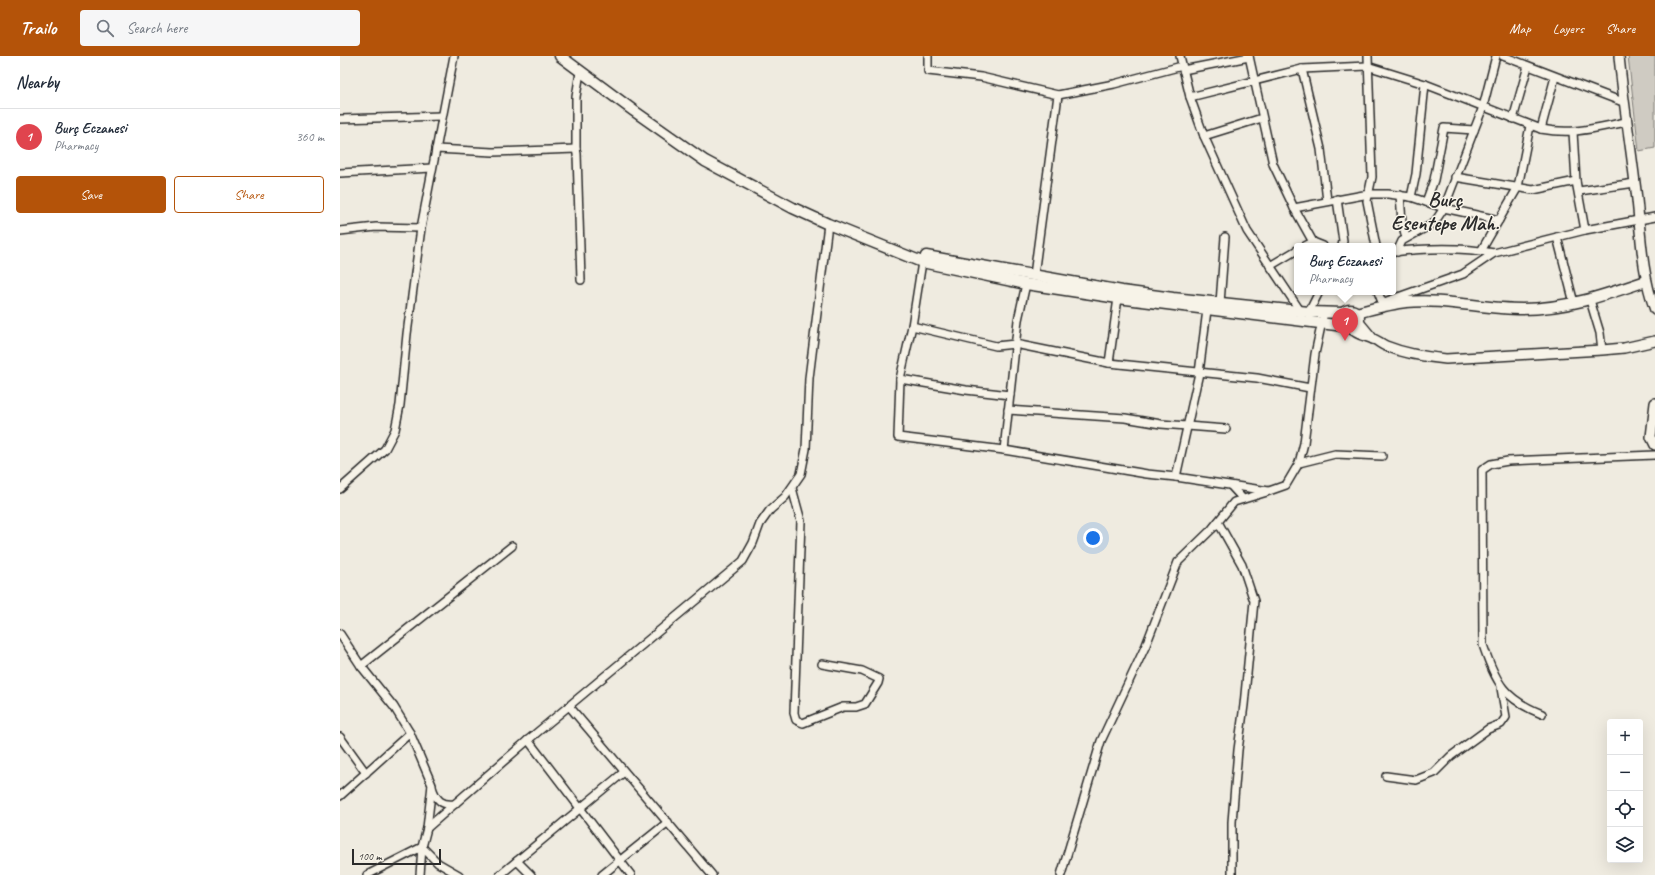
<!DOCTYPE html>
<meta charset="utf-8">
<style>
:root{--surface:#fff;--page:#f6f6f7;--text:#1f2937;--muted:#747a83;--line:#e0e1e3;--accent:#b45309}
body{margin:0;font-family:Caveat,sans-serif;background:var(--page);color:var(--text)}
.controls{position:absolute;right:12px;bottom:12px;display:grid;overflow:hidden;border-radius:4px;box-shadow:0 4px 16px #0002}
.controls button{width:36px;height:36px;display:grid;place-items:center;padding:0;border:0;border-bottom:1px solid var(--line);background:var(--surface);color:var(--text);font:20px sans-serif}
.scale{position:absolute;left:12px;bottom:10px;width:89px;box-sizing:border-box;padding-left:4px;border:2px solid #2b2b2b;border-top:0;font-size:11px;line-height:14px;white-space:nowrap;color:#2b2b2b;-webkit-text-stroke:3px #f7f3e8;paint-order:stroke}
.you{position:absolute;left:753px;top:482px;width:14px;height:14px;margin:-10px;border:3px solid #fff;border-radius:50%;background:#1a73e8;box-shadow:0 0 0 6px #1a73e833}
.badge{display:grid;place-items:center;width:26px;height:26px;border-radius:50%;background:var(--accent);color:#fff;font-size:13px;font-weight:700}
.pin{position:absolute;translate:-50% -33px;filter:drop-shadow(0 1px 2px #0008)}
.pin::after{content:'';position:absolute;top:21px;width:14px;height:12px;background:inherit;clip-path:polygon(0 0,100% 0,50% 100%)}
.popup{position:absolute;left:954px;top:187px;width:102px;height:52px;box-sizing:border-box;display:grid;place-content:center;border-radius:4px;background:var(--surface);filter:drop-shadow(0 1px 3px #0005);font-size:13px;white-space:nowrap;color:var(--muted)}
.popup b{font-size:15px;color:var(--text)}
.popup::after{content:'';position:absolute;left:50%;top:100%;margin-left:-8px;border:8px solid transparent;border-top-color:var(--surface)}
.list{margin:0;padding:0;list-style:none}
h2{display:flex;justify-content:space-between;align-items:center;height:52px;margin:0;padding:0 16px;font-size:17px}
h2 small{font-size:13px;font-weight:400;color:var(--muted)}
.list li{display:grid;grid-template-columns:26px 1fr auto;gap:12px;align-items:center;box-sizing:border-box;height:56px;padding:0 16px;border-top:1px solid var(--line)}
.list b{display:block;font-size:15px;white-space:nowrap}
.list p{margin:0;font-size:13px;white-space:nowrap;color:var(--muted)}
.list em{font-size:13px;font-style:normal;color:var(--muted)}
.actions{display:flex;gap:8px;padding:12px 16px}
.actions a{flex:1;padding:9px 0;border:1px solid var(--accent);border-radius:4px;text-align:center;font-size:14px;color:var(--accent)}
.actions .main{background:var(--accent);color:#fff}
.icon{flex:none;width:22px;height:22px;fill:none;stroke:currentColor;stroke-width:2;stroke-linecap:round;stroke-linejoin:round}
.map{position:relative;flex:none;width:1315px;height:819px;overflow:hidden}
header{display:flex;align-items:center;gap:24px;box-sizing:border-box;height:56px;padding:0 20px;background:var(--accent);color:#fff}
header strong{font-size:19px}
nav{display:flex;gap:22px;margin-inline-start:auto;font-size:14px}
.search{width:280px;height:36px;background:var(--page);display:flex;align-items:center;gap:10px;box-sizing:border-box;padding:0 14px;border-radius:4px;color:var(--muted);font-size:15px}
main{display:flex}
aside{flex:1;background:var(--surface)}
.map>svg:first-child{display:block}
.green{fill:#cfcbc2;stroke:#7d7b76}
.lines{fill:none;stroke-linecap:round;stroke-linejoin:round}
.minor-casing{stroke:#2b2b2b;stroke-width:10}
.tertiary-casing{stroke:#2b2b2b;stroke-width:12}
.secondary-casing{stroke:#2b2b2b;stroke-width:13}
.minor{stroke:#f7f3e8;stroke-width:7}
.tertiary{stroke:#f7f3e8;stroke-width:9}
.secondary{stroke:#f7f3e8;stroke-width:10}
.labels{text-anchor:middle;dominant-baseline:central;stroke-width:3;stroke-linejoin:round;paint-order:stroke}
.district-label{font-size:21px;font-weight:bold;fill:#2b2b2b;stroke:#f7f3e8}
</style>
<header>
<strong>Trailo</strong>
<div class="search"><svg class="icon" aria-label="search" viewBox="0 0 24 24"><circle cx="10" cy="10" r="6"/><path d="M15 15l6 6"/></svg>Search here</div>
<nav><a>Map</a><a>Layers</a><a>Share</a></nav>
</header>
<main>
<aside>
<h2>Nearby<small></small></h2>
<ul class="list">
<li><span class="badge" style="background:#e0444e">1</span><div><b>Burç Eczanesi</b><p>Pharmacy</p></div><em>360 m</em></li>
</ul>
<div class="actions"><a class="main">Save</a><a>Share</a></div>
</aside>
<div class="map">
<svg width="1315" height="819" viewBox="0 0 1315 819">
<rect width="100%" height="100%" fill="#efebe0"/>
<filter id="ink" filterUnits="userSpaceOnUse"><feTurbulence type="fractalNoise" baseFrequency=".025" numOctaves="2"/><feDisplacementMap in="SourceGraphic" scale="8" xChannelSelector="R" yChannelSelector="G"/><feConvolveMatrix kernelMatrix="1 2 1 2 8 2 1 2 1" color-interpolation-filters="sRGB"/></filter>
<g filter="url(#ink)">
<path class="green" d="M 1288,0 L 1315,0 L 1315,92 L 1299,95 Z"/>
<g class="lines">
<g class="minor-casing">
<g id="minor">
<path d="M 588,0 L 588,15 L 641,21 L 718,39 L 694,219"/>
<path d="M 840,0 L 850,41 L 864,80 L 907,175 L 961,256"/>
<path d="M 909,0 L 933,108 L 954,152 L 973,186"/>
<path d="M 1028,0 L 1032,121 L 1027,145 L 1036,190"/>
<path d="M 1163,0 L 1283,46"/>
<path d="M 962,13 L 981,93 L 987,145"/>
<path d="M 843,14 L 909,1"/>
<path d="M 240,16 L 236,41 L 236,93 L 237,98 L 241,224"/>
<path d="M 718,39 L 774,28 L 842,10"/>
<path d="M 850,41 L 962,13 L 1027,10 L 1085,28 L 1201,73 C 1233,79 1255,72 1286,66"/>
<path d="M 0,63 L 102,60"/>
<path d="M 1173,63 L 1188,10"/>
<path d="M 1201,73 L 1215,21"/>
<path d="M 1233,76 L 1236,125 L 1245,174"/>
<path d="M 864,80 L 922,62"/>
<path d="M 96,93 L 153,96 L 236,93"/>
<path d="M 0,117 L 92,112"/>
<path d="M 1115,121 L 1193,134 L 1236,125"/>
<path d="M 1239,135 L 1295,127"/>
<path d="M 1060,139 L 1062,166 L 1066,182"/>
<path d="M 1071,141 L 1076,118 L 1085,28"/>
<path d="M 997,143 L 1003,185 L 1002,190"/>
<path d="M 1086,146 L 1094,124 L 1104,72 L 1134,74"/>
<path d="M 954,152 L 1029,138 L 1048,138 L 1071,141 L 1104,152 L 1159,164"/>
<path d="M 0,175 L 36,171 L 81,172"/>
<path d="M 1217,181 L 1234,247"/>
<path d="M 965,190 L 973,186 L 983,190"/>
<path d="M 1141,195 L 1178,131 L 1190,70"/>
<path d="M 1053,196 C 1086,192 1121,191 1154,197 L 1245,174 L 1315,161"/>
<path d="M 1057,196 L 1062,185 L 1094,167 L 1104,152 L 1143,51 L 1156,0"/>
<path d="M 930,210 L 957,194"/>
<path d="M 1038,236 L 1042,246 L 1041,251"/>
<path d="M 1250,244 L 1260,277 L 1262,294"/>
<path d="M 1047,245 L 1123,218 L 1154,197"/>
<path d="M 880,247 L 885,181"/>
<path d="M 969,256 L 979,236"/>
<path d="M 572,270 L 656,290 L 675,288 L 769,307 L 917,322 L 970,332"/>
<path d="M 769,307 L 778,242"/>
<path d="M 560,323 L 572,270 L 582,206"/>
<path d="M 670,339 L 626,334 L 560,323 L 558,381 L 664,394 L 807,418 L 836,421 L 929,435 L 946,429 L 959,407 L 964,387 L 975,298 L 984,256"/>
<path d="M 668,354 L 785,362 L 821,368 L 886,373"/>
<path d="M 664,394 L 678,264 L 686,228"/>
<path d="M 959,407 L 995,398 L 1042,400"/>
<path d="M 836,421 L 859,317 L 867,254"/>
<path d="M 891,430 L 903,443"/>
<path d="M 452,432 L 461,465 L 454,657 L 456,664 L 463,667 L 503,651 L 516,651 L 525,648 L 538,627 L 539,623 L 522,615 L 482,608"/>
<path d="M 0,433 L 45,393 L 55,374 L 60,349 L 67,278 L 81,172 L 114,0"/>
<path d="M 878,466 L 902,509 L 914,545 L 904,649 L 898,694 L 892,766 L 892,819"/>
<path d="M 0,578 L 21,610 L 54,651 L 70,677 L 92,729 L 87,772 L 82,791 L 27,819"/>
<path d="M 21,610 L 172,490"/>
<path d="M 229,650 L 372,819"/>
<path d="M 1202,658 C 1164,643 1156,627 1143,589 L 1142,414 L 1151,408 L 1168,405 L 1315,399"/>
<path d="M 0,681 L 26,717"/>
<path d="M 188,684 L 291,819"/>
<path d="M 1046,720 L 1076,724 L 1094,717 L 1111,700 L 1148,673 L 1161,668 L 1166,661 L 1161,632"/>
<path d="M 92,731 C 96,744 102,750 115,748"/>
<path d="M 0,740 L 70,677"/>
<path d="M 87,772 L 188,684 L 403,505 L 413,487 L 420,468 L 430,454 L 445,441 L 461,418 L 466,393 L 469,322 L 488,168"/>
<path d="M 82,791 L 98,807 L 119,819"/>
<path d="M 177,805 L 191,819"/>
<path d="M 80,819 L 82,791"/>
<path d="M 160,819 L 284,716"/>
<path d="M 262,819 L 328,766"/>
<path d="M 721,819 L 761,685 L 806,589 L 838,506 L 872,473 L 894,446 L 927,436"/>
</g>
</g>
<g class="tertiary-casing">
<g id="tertiary">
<path d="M 1279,0 C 1283,43 1290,85 1295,127 C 1301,170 1300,213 1315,254"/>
<path d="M 1018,265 L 1033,283"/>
<path d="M 1011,272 C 1017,279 1024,279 1033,283 C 1037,284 1041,288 1046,290 C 1066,298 1085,301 1106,303 L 1262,294 L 1284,292 L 1315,285"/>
<path d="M 1315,347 L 1311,381 L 1315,389"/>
</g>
</g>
<g class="secondary-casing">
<g id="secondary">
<path d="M 220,0 L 294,55 L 365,105 L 453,152 L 488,168 L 582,206 L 686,228 L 778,242 L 1004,270"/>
<path d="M 586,200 L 782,235 L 833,242 L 969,256 L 1003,257"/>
<circle cx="1010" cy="263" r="9"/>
<path d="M 1016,257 C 1032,253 1049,248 1066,246 C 1104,242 1143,253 1182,253 C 1225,253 1265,239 1306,225"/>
</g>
</g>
<use href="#minor" class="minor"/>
<use href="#tertiary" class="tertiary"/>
<use href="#secondary" class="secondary"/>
</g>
</g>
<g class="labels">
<g class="district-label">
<text x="1105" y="143">Burç<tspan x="1105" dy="24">Esentepe Mah.</tspan></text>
</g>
</g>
</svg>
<div class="controls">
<button>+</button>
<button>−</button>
<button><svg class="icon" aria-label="locate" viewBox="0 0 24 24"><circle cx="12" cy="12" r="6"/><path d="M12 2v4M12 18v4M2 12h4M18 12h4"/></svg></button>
<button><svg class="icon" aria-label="layers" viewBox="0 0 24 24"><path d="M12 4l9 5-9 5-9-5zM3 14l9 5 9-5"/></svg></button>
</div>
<div class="scale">100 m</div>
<div class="you"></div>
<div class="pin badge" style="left:1005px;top:285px;background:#e0444e">1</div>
<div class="popup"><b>Burç Eczanesi</b>Pharmacy</div>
</div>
</main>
